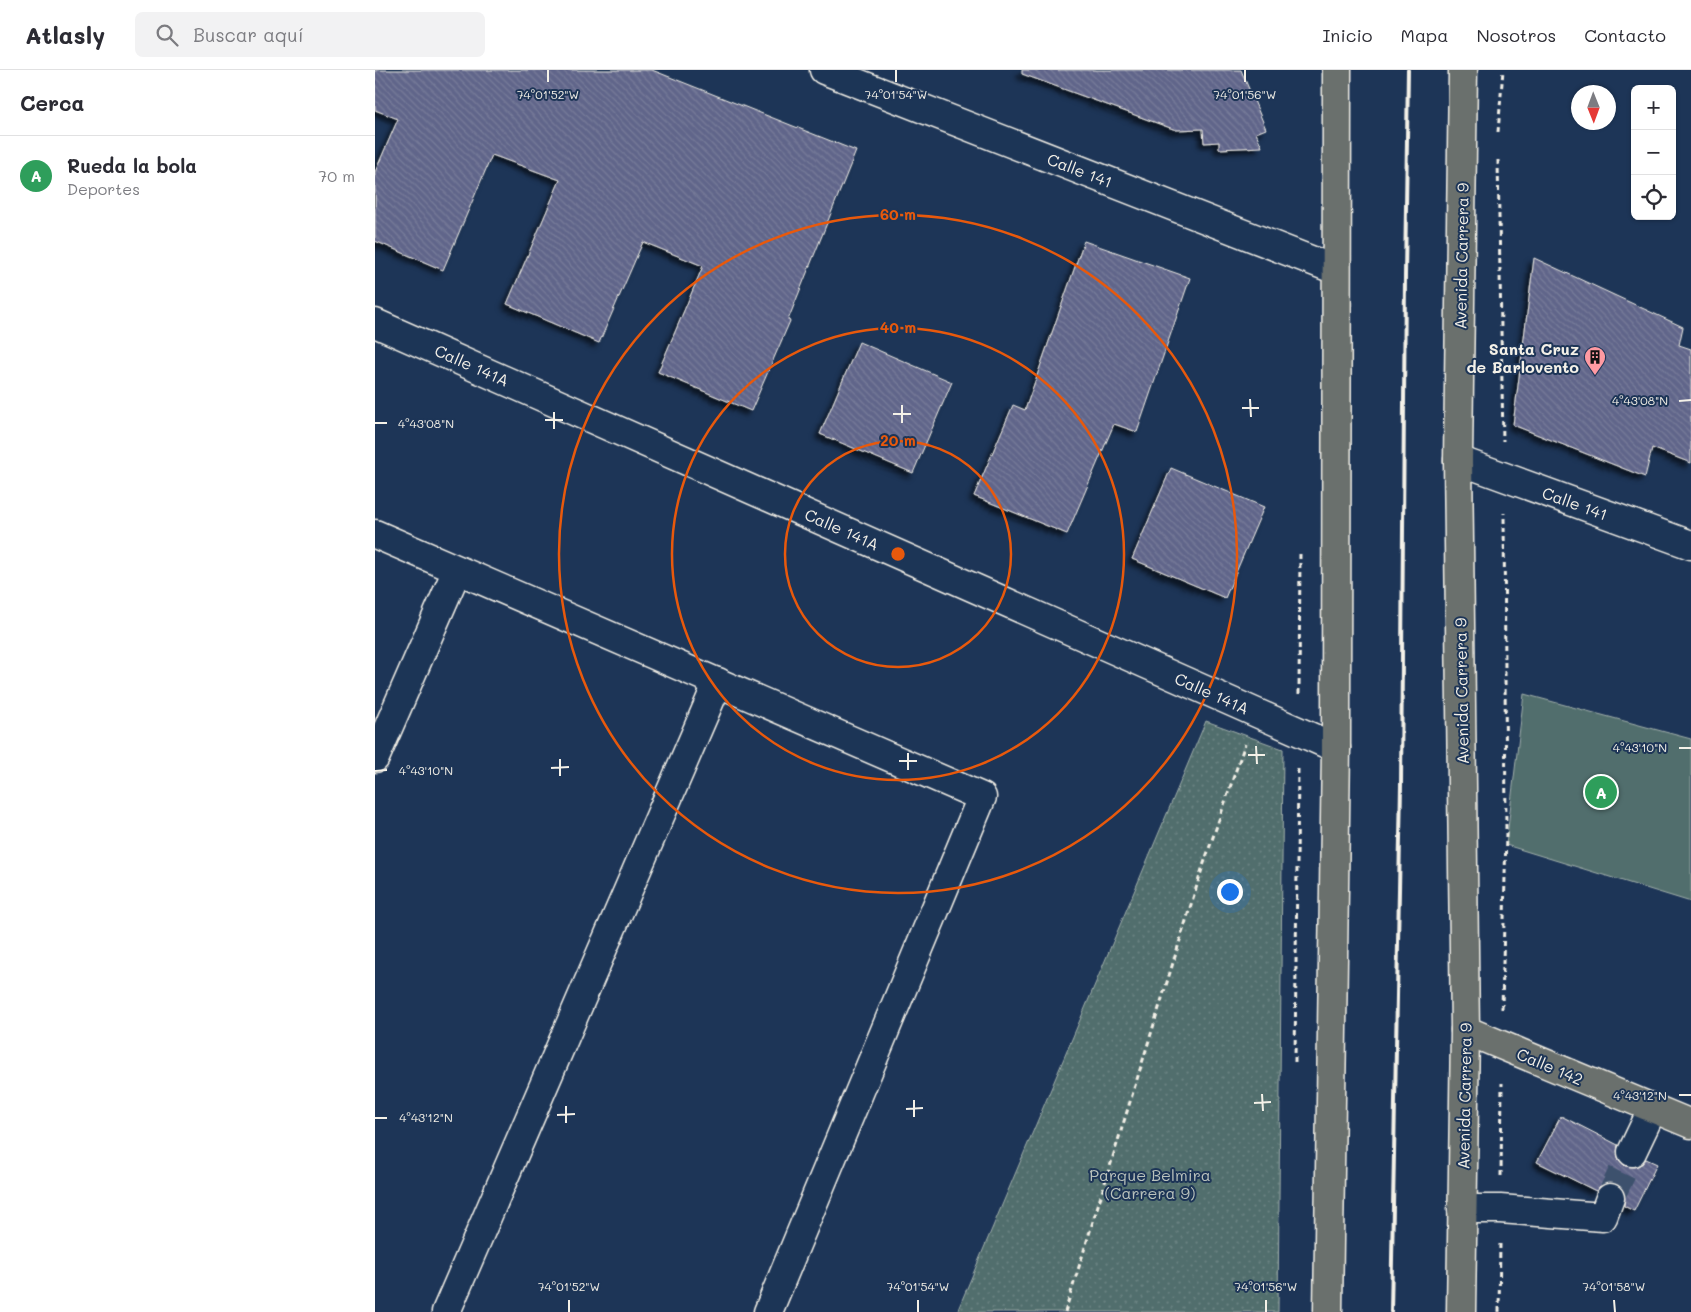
<!DOCTYPE html>
<html lang="es">
<meta charset="utf-8">
<style>
:root{--surface:#fff;--page:#f2f2f3;--text:#2b2b33;--muted:#7c7c81;--line:#e1e1e2;--accent:#1a73e8}
body{margin:0;font-family:Mali,sans-serif;background:var(--page);color:var(--text)}
.controls{position:absolute;right:15px;top:15px;display:grid;overflow:hidden;border-radius:8px;box-shadow:0 1px 4px #0004}
.controls button{width:45px;height:45px;display:grid;place-items:center;padding:0;border:0;border-bottom:1px solid var(--line);background:var(--surface);color:var(--text);font:25px sans-serif}
.compass{position:absolute;left:1196px;top:15px;width:45px;height:45px;border-radius:50%;background:var(--surface);box-shadow:0 1px 4px #0004;rotate:179deg}
.you{position:absolute;left:854px;top:821px;width:18px;height:18px;margin:-12px;border:4px solid #fff;border-radius:50%;background:#1a73e8;box-shadow:0 0 0 8px #1a73e833}
.badge{display:grid;place-items:center;width:32px;height:32px;border-radius:50%;background:var(--accent);color:#fff;font-size:16px;font-weight:700}
.pin{position:absolute;translate:-50% -50%;border:2px solid #fff;box-shadow:0 1px 5px #0006}
.list{margin:0;padding:0;list-style:none}
h2{display:flex;justify-content:space-between;align-items:center;height:65px;margin:0;padding:0 20px;font-size:21px}
h2 small{font-size:16px;font-weight:400;color:var(--muted)}
.list li{display:grid;grid-template-columns:32px 1fr auto;gap:15px;align-items:center;box-sizing:border-box;height:80px;padding:0 20px;border-top:1px solid var(--line)}
.list b{display:block;font-size:19px;white-space:nowrap}
.list p{margin:0;font-size:16px;white-space:nowrap;color:var(--muted)}
.list em{font-size:16px;font-style:normal;color:var(--muted)}
.icon{flex:none;width:28px;height:28px;fill:none;stroke:currentColor;stroke-width:2;stroke-linecap:round;stroke-linejoin:round}
.map{position:relative;flex:none;width:1316px;height:1242px;overflow:hidden}
header{display:flex;align-items:center;gap:30px;box-sizing:border-box;height:70px;padding:0 25px;background:var(--surface);border-bottom:1px solid var(--line)}
header strong{font-size:24px}
nav{display:flex;gap:28px;margin-inline-start:auto;font-size:18px}
.search{width:350px;height:45px;background:var(--page);display:flex;align-items:center;gap:12px;box-sizing:border-box;padding:0 18px;border-radius:8px;color:var(--muted);font-size:19px}
main{display:flex}
aside{flex:1;background:var(--surface)}
.map>svg:first-child{display:block}
.park{fill:url(#park-dots);stroke:#a2b0aa}
.garden{fill:#516e6d;stroke:#a2b0aa}
.building{fill:url(#building-back-hatch);stroke:#f4f1e8;filter:url(#shadow)}
.lines{fill:none;stroke-linecap:round;stroke-linejoin:round}
.minor-tunnel{stroke:#3d516d;stroke-width:28;stroke-dasharray:28 14;stroke-linecap:butt}
.minor-casing{stroke:#f4f1e8;stroke-width:31}
.major-casing{stroke:#f4f1e8;stroke-width:31}
.path{stroke:#f4f1e8;stroke-width:3;stroke-dasharray:5 4;stroke-linecap:butt}
.minor{stroke:#1d3557;stroke-width:28}
.major{stroke:#6b706d;stroke-width:28}
.rail{stroke:#f4f1e8;stroke-width:4}
.ticks{fill:none;stroke:#f4f1e8;stroke-width:2}
.ring{fill:none;stroke:#e8590c;stroke-width:2.5}
.labels{text-anchor:middle;dominant-baseline:central;stroke-width:4;stroke-linejoin:round;paint-order:stroke}
.street-label{font-size:16px;fill:#f4f1e8;stroke:#1d3557}
.poi-label{font-size:16px;font-weight:bold;fill:#f4f1e8;stroke:#1d3557;text-anchor:end}
.park-label{font-size:16px;fill:#bbc3bd;stroke:#1d3557}
.ticks-label{font-size:12px;text-anchor:middle;fill:#f4f1e8;stroke:#1d3557;stroke-width:4;stroke-linejoin:round;paint-order:stroke}
.centre{fill:#e8590c;stroke:#1d3557;stroke-width:2.5}
.ring-label{font-size:15px;text-anchor:middle;font-weight:bold;fill:#e8590c;stroke:#1d3557;stroke-width:4;stroke-linejoin:round;paint-order:stroke}
</style>
<header>
<strong>Atlasly</strong>
<div class="search"><svg class="icon" aria-label="search" viewBox="0 0 24 24"><circle cx="10" cy="10" r="6"/><path d="M15 15l6 6"/></svg>Buscar aquí</div>
<nav><a>Inicio</a><a>Mapa</a><a>Nosotros</a><a>Contacto</a></nav>
</header>
<main>
<aside>
<h2>Cerca<small></small></h2>
<ul class="list">
<li><span class="badge" style="background:#2e9e5b">A</span><div><b>Rueda la bola</b><p>Deportes</p></div><em>70 m</em></li>
</ul>
</aside>
<div class="map">
<svg width="1316" height="1242" viewBox="0 0 1316 1242">
<defs>
<pattern id="park-dots" width="8" height="8" patternUnits="userSpaceOnUse" patternTransform="scale(1.25)"><rect width="8" height="8" fill="#516e6d"/><path d="M2 2h.1M6 6h.1" fill="none" stroke="#6b8382" stroke-width="1.8" stroke-linecap="round"/></pattern>
<pattern id="building-back-hatch" width="6" height="6" patternUnits="userSpaceOnUse" patternTransform="scale(1.25)"><rect width="6" height="6" fill="#61658a"/><path d="M-1 5l2 2M0 0l6 6M5-1l2 2" fill="none" stroke="#787c9a"/></pattern>
<filter id="shadow"><feDropShadow dx="-4.5" dy="4.5" stdDeviation="2.5" flood-color="#0009"/></filter>
</defs>
<rect width="100%" height="100%" fill="#1d3557"/>
<filter id="ink" filterUnits="userSpaceOnUse"><feTurbulence type="fractalNoise" baseFrequency=".02" numOctaves="2"/><feDisplacementMap in="SourceGraphic" scale="10" xChannelSelector="R" yChannelSelector="G"/><feConvolveMatrix kernelMatrix="1 2 1 2 8 2 1 2 1" color-interpolation-filters="sRGB"/></filter>
<g filter="url(#ink)">
<path class="park" d="M 831,651 L 908,679 L 903,1242 L 582,1242 Z"/>
<path class="garden" d="M 1149,624 L 1316,669 L 1316,832 L 1131,775 Z"/>
<g class="building">
<path d="M 0,0 L 277,0 L 481,81 L 413,250 L 415,251 L 376,341 L 283,302 L 328,196 L 268,172 L 224,273 L 132,234 L 185,110 L 117,85 L 68,200 L 0,171 L 0,102 L 23,49 L 0,40 Z"/>
<path d="M 647,0 L 866,0 L 891,59 L 881,63 L 887,77 L 844,79 L 844,72 L 829,73 L 828,59 L 801,60 L 647,4 Z"/>
<path d="M 709,171 L 815,208 L 762,362 L 739,354 L 692,464 L 599,426 L 638,335 L 650,340 Z"/>
<path d="M 1159,188 L 1308,257 L 1304,275 L 1316,279 L 1316,393 L 1277,378 L 1270,407 L 1138,355 Z"/>
<path d="M 484,272 L 577,312 L 538,403 L 445,364 Z"/>
<path d="M 796,398 L 889,437 L 850,528 L 757,489 Z"/>
<path d="M 1186,1046 L 1243,1075 L 1242,1084 L 1244,1090 L 1250,1096 L 1259,1097 L 1266,1095 L 1271,1089 L 1282,1094 L 1259,1141 L 1249,1136 L 1250,1125 L 1247,1118 L 1241,1114 L 1232,1113 L 1225,1116 L 1221,1121 L 1162,1092 Z"/>
</g>
<g class="lines">
<path class="minor-tunnel" d="M 1235,1128 L 1257,1082"/>
<g class="minor-casing">
<g id="minor">
<path d="M 449,0 L 961,200"/>
<path d="M 0,253 L 961,678"/>
<path d="M 1083,390 L 1316,475"/>
<path d="M 0,464 L 607,727 L 393,1242"/>
<path d="M 0,688 L 82,500"/>
<path d="M 1257,1082 L 1278,1038"/>
<path d="M 1087,1139 L 1125,1139 L 1228,1147 L 1235,1128"/>
<path d="M 71,1242 L 343,612"/>
</g>
</g>
<g class="major-casing">
<g id="major">
<path d="M 1090,960 L 1316,1054"/>
<path d="M 953,1242 L 961,678 L 962,0"/>
<path d="M 1086,1242 L 1090,960 L 1083,390 L 1088,0"/>
</g>
</g>
<g class="path">
<path d="M 1123,62 L 1128,0"/>
<path d="M 1123,90 L 1128,371"/>
<path d="M 924,624 L 925,483"/>
<path d="M 1127,939 L 1131,762 L 1129,443"/>
<path d="M 920,992 L 923,698"/>
<path d="M 1126,1106 L 1127,1013"/>
<path d="M 690,1242 L 827,799 L 870,674"/>
<path d="M 1124,1242 L 1125,1173"/>
</g>
<use href="#minor" class="minor"/>
<use href="#major" class="major"/>
<path class="rail" d="M 1016,1242 L 1026,715 L 1030,206 L 1033,0"/>
</g>
</g>
<path class="ticks" d="M 173,0 L 173,12M 521,0 L 521,12M 870,0 L 870,12M 875,329 L 876,347M 1304,331 L 1316,330M 527,335 L 527,353M 867,338 L 884,338M 179,342 L 179,359M 518,344 L 536,344M 170,350 L 188,350M 0,353 L 12,353M 881,676 L 882,694M 1304,678 L 1316,678M 533,683 L 533,700M 873,685 L 890,685M 185,689 L 185,706M 524,691 L 542,691M 176,698 L 194,697M 0,701 L 12,700M 887,1024 L 888,1041M 1304,1025 L 1316,1025M 539,1030 L 539,1047M 879,1033 L 896,1032M 191,1036 L 191,1053M 531,1039 L 548,1038M 182,1045 L 200,1044M 0,1048 L 12,1048M 194,1230 L 194,1242M 543,1230 L 543,1242M 891,1230 L 891,1242M 1239,1230 L 1240,1242"/>
<g class="ring">
<circle cx="523" cy="484" r="113"/>
<circle cx="523" cy="484" r="226"/>
<circle cx="523" cy="484" r="339"/>
</g>
<defs>
<g id="building-pin" transform="scale(1.125)"><path d="M0 17L-7.5 6A9.5 9.5 0 1 1 7.5 6Z" fill="#ff9aa2" stroke="#1d3557"/><path d="M-4-6H4V6H1V3H-1V6H-4ZM-2.5-4.3h1.7v1.8h-1.7ZM.8-4.3h1.7v1.8H.8ZM-2.5-1h1.7V.8h-1.7ZM.8-1h1.7V.8H.8Z" fill="#111"/></g>
</defs>
<g fill-rule="evenodd">
<use href="#building-pin" x="1220" y="287"/>
</g>
<g class="labels">
<g class="street-label">
<text transform="translate(705 100) rotate(21)">Calle 141</text>
<text transform="translate(1086 186) rotate(-89)">Avenida Carrera 9</text>
<text transform="translate(97 295) rotate(24)">Calle 141A</text>
<text transform="translate(1200 433) rotate(20)">Calle 141</text>
<text transform="translate(467 459) rotate(24)">Calle 141A</text>
<text transform="translate(1086 621) rotate(-91)">Avenida Carrera 9</text>
<text transform="translate(837 623) rotate(24)">Calle 141A</text>
<text transform="translate(1175 996) rotate(23)">Calle 142</text>
<text transform="translate(1089 1026) rotate(-89)">Avenida Carrera 9</text>
</g>
<g class="poi-label">
<text x="1204" y="278">Santa Cruz<tspan x="1204" dy="18">de Barlovento</tspan></text>
</g>
<g class="park-label">
<text x="775" y="1104">Parque Belmira<tspan x="775" dy="18">(Carrera 9)</tspan></text>
</g>
</g>
<g class="ticks-label">
<text x="173" y="29">74°01'52"W</text>
<text x="521" y="29">74°01'54"W</text>
<text x="870" y="29">74°01'56"W</text>
<text x="1265" y="335">4°43'08"N</text>
<text x="51" y="358">4°43'08"N</text>
<text x="1265" y="682">4°43'10"N</text>
<text x="51" y="705">4°43'10"N</text>
<text x="1265" y="1030">4°43'12"N</text>
<text x="51" y="1052">4°43'12"N</text>
<text x="194" y="1221">74°01'52"W</text>
<text x="543" y="1221">74°01'54"W</text>
<text x="891" y="1221">74°01'56"W</text>
<text x="1239" y="1221">74°01'58"W</text>
</g>
<circle cx="523" cy="484" r="8" class="centre"/>
<g class="ring-label">
<text x="523" y="150">60 m</text>
<text x="523" y="263">40 m</text>
<text x="523" y="376">20 m</text>
</g>
</svg>
<div class="controls">
<button>+</button>
<button>−</button>
<button><svg class="icon" aria-label="locate" viewBox="0 0 24 24"><circle cx="12" cy="12" r="6"/><path d="M12 2v4M12 18v4M2 12h4M18 12h4"/></svg></button>
</div>
<svg class="compass" viewBox="-18 -18 36 36"><path d="M0-13l5 13h-10z" fill="#e53935"/><path d="M0 13l5-13h-10z" fill="#7c7c81"/></svg>
<div class="you"></div>
<div class="pin badge" style="left:1226px;top:722px;background:#2e9e5b">A</div>
</div>
</main>
